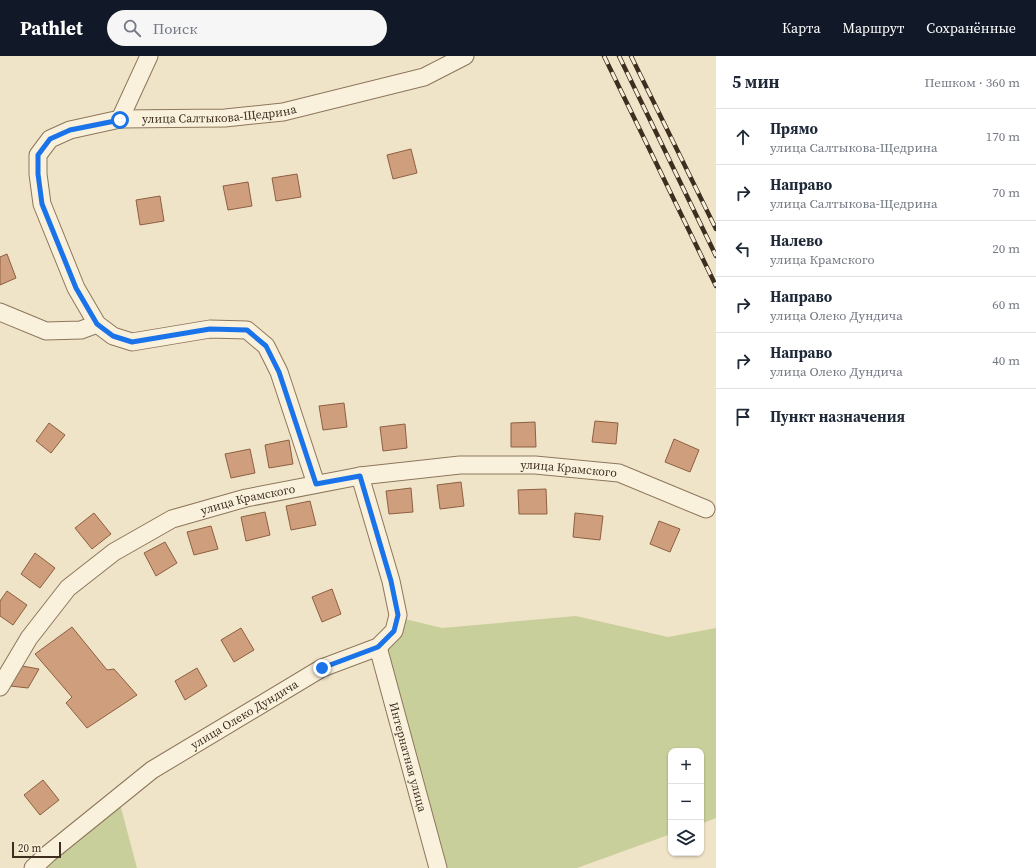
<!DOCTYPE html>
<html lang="ru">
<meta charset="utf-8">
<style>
:root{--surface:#fff;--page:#f6f6f7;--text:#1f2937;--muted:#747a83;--line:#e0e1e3;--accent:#111827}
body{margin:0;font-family:"Source Serif 4",serif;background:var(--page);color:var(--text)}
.controls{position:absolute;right:12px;bottom:12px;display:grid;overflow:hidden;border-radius:8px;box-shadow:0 1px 3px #0004}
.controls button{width:36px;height:36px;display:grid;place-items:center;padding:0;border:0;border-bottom:1px solid var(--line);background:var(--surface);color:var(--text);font:20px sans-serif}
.scale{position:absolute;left:12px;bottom:10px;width:49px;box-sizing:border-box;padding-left:4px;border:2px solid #3d2e20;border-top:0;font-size:11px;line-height:14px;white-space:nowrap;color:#3d2e20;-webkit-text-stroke:3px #f7eed8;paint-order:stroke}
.stop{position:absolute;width:12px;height:12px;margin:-9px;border:3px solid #1a73e8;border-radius:50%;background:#fff}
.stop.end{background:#1a73e8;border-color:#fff;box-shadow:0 1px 4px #0008}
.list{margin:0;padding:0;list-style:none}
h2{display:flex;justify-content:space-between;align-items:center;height:52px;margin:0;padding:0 16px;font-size:17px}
h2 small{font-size:13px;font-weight:400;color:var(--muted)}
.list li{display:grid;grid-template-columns:26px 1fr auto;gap:12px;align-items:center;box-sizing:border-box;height:56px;padding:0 16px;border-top:1px solid var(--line)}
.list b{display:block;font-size:15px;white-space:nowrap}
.list p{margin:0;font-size:13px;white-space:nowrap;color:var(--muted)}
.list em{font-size:13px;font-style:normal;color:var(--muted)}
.icon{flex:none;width:22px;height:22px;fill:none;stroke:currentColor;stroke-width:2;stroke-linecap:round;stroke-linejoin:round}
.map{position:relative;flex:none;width:716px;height:812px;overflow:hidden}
header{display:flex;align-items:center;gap:24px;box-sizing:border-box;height:56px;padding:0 20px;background:var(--accent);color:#fff}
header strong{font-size:19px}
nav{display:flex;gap:22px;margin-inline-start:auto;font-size:14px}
.search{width:280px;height:36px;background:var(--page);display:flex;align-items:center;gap:10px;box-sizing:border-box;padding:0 14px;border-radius:22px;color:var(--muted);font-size:15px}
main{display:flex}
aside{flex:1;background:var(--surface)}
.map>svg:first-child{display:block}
.green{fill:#c9cf9b}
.building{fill:#cf9f7d;stroke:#8d5f41}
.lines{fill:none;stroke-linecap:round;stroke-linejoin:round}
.minor-casing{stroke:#8d765c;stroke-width:19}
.minor{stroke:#faf1dc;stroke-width:17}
.rail-casing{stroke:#3d2e20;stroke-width:4.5}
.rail{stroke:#f7eed8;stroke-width:3;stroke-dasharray:9;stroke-linecap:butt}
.route{stroke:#1a73e8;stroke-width:5}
.labels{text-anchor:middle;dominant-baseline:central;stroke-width:3;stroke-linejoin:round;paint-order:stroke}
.street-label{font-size:12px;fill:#3d2e20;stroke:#f7eed8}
</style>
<header>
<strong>Pathlet</strong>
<div class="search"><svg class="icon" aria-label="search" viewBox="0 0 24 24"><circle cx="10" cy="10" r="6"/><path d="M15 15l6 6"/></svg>Поиск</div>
<nav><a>Карта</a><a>Маршрут</a><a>Сохранённые</a></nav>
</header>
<main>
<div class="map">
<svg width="716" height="812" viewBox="0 0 716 812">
<rect width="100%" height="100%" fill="#f0e4c8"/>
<g class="green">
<path d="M 576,560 L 668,581 L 716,572 L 716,762 L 701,768 L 701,695 L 671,695 L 671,778 L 577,812 L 445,812 L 384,594 L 401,562 L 442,572 Z"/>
<path d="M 120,748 L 137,812 L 36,812 Z"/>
</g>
<g class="building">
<path d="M 411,93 L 417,117 L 393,123 L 387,99 Z"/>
<path d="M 297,118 L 301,141 L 276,145 L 272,122 Z"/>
<path d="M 248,126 L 252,150 L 228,154 L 223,130 Z"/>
<path d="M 160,140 L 164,165 L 140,169 L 136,144 Z"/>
<path d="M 7,198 L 16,222 L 0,229 L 0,201 Z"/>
<path d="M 344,347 L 347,371 L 323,374 L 319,350 Z"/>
<path d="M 595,365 L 618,367 L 616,388 L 592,386 Z"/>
<path d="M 535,366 L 536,391 L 511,391 L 511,367 Z"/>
<path d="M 49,367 L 65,379 L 51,397 L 36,385 Z"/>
<path d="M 405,368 L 407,392 L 383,395 L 380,371 Z"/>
<path d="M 674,383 L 699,394 L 690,416 L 665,406 Z"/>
<path d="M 289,384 L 293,408 L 269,412 L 265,389 Z"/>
<path d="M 250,393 L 255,417 L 231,422 L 225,398 Z"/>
<path d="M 461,426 L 464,450 L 440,453 L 437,429 Z"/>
<path d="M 411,432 L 413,456 L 389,458 L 386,435 Z"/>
<path d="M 546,433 L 547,458 L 519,458 L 518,434 Z"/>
<path d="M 310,445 L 316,469 L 291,474 L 286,450 Z"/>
<path d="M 265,456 L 270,479 L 246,485 L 241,461 Z"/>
<path d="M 94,457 L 111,478 L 92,493 L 75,472 Z"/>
<path d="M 575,457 L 603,460 L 600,484 L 573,481 Z"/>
<path d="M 659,465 L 680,473 L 670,496 L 650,488 Z"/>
<path d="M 211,470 L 218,493 L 194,499 L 187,476 Z"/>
<path d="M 165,486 L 177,507 L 156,520 L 144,497 Z"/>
<path d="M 35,497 L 55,512 L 40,532 L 21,518 Z"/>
<path d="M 332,533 L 341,558 L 322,566 L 312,541 Z"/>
<path d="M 7,535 L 27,549 L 13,569 L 0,560 L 0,545 Z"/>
<path d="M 72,571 L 107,614 L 114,613 L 137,639 L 87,672 L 66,647 L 72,641 L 35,598 Z"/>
<path d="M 241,572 L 254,594 L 234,606 L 221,584 Z"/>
<path d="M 22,610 L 39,613 L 28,632 L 10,630 Z"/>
<path d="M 197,612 L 207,630 L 185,644 L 175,625 Z"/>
<path d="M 43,724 L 59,744 L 40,759 L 24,739 Z"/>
</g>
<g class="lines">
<g class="minor-casing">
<g id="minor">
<path d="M 120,63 L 149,0"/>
<path d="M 0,256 L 46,275 L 81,274 L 97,268"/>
<path id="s1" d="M 316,428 L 279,316 L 266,290 L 247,274 L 210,273 L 132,286 L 113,280 L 97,268 L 76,232 L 42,148 L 38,118 L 38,99 L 50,83 L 70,74 L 120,63 L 225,62 L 283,56 L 424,21 L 465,0"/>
<path id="s2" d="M 378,591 L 438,812"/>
<path id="s3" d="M 0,631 L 29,582 L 68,532 L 114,496 L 172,463 L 246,442 L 360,420 L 460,409 L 535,409 L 619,417 L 706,453"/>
<path id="s4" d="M 33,812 L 48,798 L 152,714 L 322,612 L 378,591 L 394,575 L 398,559 L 391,525 L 360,420"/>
</g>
</g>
<use href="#minor" class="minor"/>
<g class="rail-casing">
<g id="rail">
<path d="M 604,0 L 716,230"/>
<path d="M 619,0 L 716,200"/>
<path d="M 631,0 L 716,173"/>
</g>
</g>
<use href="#rail" class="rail"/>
</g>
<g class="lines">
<path class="route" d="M 120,64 L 70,74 L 50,83 L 38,99 L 38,118 L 42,148 L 76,232 L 97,268 L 113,280 L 132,286 L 210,273 L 247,274 L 266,290 L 279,316 L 316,428 L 360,420 L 391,525 L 398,559 L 394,575 L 378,591 L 322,612"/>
</g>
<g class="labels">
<g class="street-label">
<text stroke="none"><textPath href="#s1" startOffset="702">улица Салтыкова-Щедрина</textPath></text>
<text stroke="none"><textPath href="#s3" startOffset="648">улица Крамского</textPath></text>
<text stroke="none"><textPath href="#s3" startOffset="324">улица Крамского</textPath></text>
<text stroke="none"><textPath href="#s4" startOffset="262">улица Олеко Дундича</textPath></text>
<text stroke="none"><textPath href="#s2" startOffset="114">Интернатная улица</textPath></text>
</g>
</g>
</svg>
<div class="controls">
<button>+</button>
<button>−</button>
<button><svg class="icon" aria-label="layers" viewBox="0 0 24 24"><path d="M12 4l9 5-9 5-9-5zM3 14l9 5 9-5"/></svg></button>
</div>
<div class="scale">20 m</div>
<div class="stop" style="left:120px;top:64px"></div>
<div class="stop end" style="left:322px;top:612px"></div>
</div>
<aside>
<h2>5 мин<small>Пешком · 360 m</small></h2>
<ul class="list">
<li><svg class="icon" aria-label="ahead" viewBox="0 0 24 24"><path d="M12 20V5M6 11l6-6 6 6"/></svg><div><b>Прямо</b><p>улица Салтыкова-Щедрина</p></div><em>170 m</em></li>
<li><svg class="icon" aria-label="right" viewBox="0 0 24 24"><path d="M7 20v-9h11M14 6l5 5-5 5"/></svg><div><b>Направо</b><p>улица Салтыкова-Щедрина</p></div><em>70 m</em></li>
<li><svg class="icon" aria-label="left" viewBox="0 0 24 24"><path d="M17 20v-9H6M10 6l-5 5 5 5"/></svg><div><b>Налево</b><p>улица Крамского</p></div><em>20 m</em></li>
<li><svg class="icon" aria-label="right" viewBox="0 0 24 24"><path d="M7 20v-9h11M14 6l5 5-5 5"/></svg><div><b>Направо</b><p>улица Олеко Дундича</p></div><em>60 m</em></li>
<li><svg class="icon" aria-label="right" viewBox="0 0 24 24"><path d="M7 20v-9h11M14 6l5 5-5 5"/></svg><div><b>Направо</b><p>улица Олеко Дундича</p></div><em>40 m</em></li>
<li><svg class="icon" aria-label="arrive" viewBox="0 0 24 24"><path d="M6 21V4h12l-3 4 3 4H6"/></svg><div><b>Пункт назначения</b></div></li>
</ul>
</aside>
</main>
